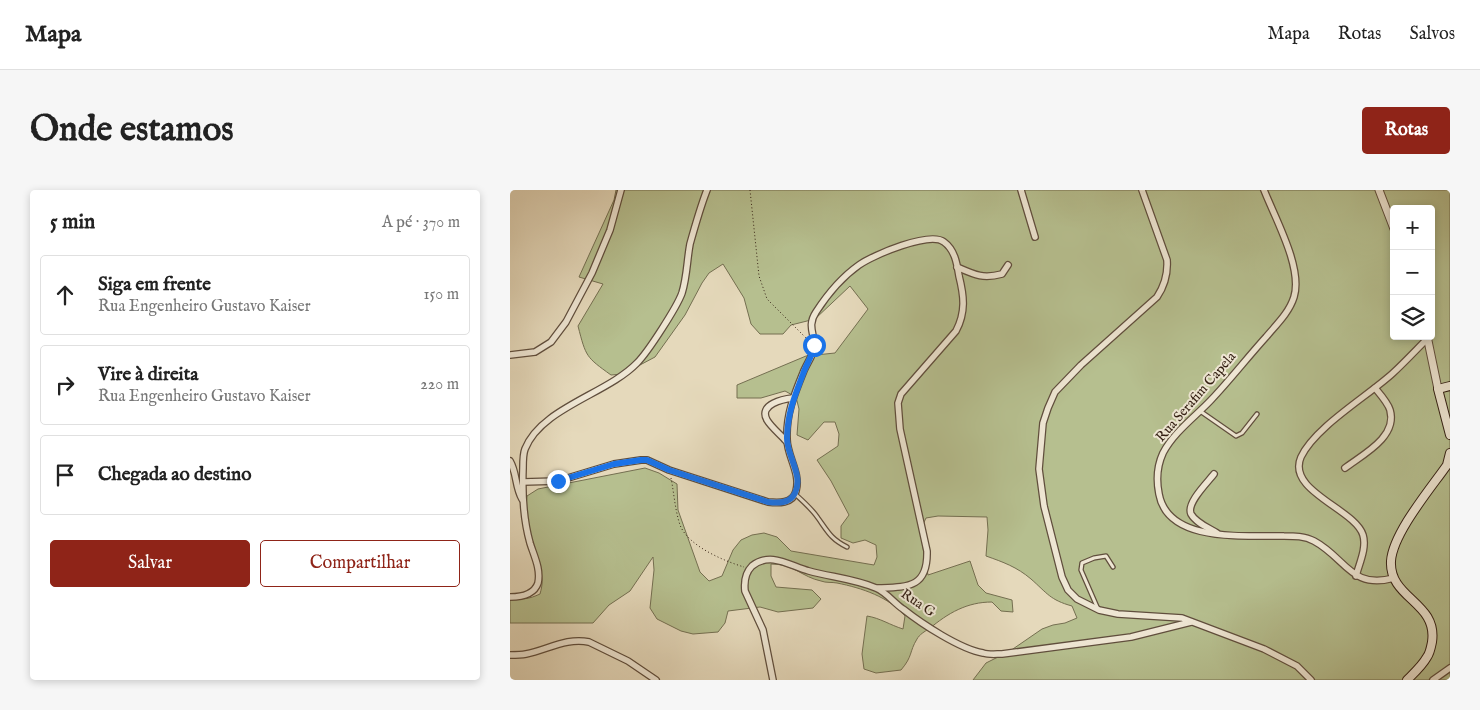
<!DOCTYPE html>
<html lang="pt">
<meta charset="utf-8">
<style>
:root{--surface:#fff;--page:#f6f6f6;--text:#222;--muted:#767676;--line:#e0e0e0;--accent:#8f2418}
body{margin:0;font-family:"IM FELL English",serif;background:var(--page);color:var(--text)}
.controls{position:absolute;right:15px;top:15px;display:grid;overflow:hidden;border-radius:5px;box-shadow:0 2px 8px #0003}
.controls button{width:45px;height:45px;display:grid;place-items:center;padding:0;border:0;border-bottom:1px solid var(--line);background:var(--surface);color:var(--text);font:25px sans-serif}
.stop{position:absolute;width:15px;height:15px;margin:-11px;border:4px solid #1a73e8;border-radius:50%;background:#fff}
.stop.end{background:#1a73e8;border-color:#fff;box-shadow:0 1px 5px #0008}
.list{margin:0;padding:0;list-style:none}
h2{display:flex;justify-content:space-between;align-items:center;height:65px;margin:0;padding:0 20px;font-size:21px}
h2 small{font-size:16px;font-weight:400;color:var(--muted)}
.list li{display:grid;grid-template-columns:32px 1fr auto;gap:15px;align-items:center;box-sizing:border-box;height:80px;margin:0 10px 10px;padding:0 10px;border:1px solid var(--line);border-radius:5px}
.list b{display:block;font-size:19px;white-space:nowrap}
.list p{margin:0;font-size:16px;white-space:nowrap;color:var(--muted)}
.list em{font-size:16px;font-style:normal;color:var(--muted)}
.actions{display:flex;gap:10px;padding:15px 20px}
.actions a{flex:1;padding:11px 0;border:1px solid var(--accent);border-radius:5px;text-align:center;font-size:18px;color:var(--accent)}
.actions .main{background:var(--accent);color:#fff}
.icon{flex:none;width:28px;height:28px;fill:none;stroke:currentColor;stroke-width:2;stroke-linecap:round;stroke-linejoin:round}
.map{position:relative;flex:none;width:940px;height:490px;overflow:hidden;border-radius:5px}
header{display:flex;align-items:center;gap:30px;box-sizing:border-box;height:70px;padding:0 25px;background:var(--surface);border-bottom:1px solid var(--line)}
header strong{font-size:24px}
nav{display:flex;gap:28px;margin-inline-start:auto;font-size:18px}
.intro{display:flex;align-items:center;justify-content:space-between;box-sizing:border-box;height:120px;padding:0 30px}
h1{margin:0;font-size:35px}
.button{padding:12px 22px;border-radius:5px;background:var(--accent);color:#fff;font-size:18px;font-weight:700}
main{display:flex;gap:30px;padding:0 30px}
aside{flex:1;background:var(--surface);border-radius:5px;box-shadow:0 2px 8px #0003}
.map>svg:first-child{display:block}
.green{fill:#b6bf8f;stroke:#746f51;fill-rule:evenodd}
.lines{fill:none;stroke-linecap:round;stroke-linejoin:round}
.service-casing{stroke:#604e3d;stroke-width:5.5}
.minor-casing{stroke:#604e3d;stroke-width:8}
.tertiary-casing{stroke:#604e3d;stroke-width:9}
.secondary-casing{stroke:#331f13;stroke-width:10}
.path{stroke:#331f13;stroke-width:1;stroke-dasharray:1 2.5;stroke-linecap:butt}
.service{stroke:#eee6d3;stroke-width:3}
.minor{stroke:#eee6d3;stroke-width:5.5}
.tertiary{stroke:#eee6d3;stroke-width:7}
.secondary{stroke:#eee6d3;stroke-width:8}
.route{stroke:#1a73e8;stroke-width:6}
.labels{text-anchor:middle;dominant-baseline:central;stroke-width:4;stroke-linejoin:round;paint-order:stroke}
.street-label{font-size:14px;fill:#331f13;stroke:#eee6d3}
</style>
<header>
<strong>Mapa</strong>
<nav><a>Mapa</a><a>Rotas</a><a>Salvos</a></nav>
</header>
<div class="intro"><h1>Onde estamos</h1><a class="button">Rotas</a></div>
<main>
<aside>
<h2>5 min<small>A pé · 370 m</small></h2>
<ul class="list">
<li><svg class="icon" aria-label="ahead" viewBox="0 0 24 24"><path d="M12 20V5M6 11l6-6 6 6"/></svg><div><b>Siga em frente</b><p>Rua Engenheiro Gustavo Kaiser</p></div><em>150 m</em></li>
<li><svg class="icon" aria-label="right" viewBox="0 0 24 24"><path d="M7 20v-9h11M14 6l5 5-5 5"/></svg><div><b>Vire à direita</b><p>Rua Engenheiro Gustavo Kaiser</p></div><em>220 m</em></li>
<li><svg class="icon" aria-label="arrive" viewBox="0 0 24 24"><path d="M6 21V4h12l-3 4 3 4H6"/></svg><div><b>Chegada ao destino</b></div></li>
</ul>
<div class="actions"><a class="main">Salvar</a><a>Compartilhar</a></div>
</aside>
<div class="map">
<svg width="940" height="490" viewBox="0 0 940 490">
<rect width="100%" height="100%" fill="#e5d9bb"/>
<filter id="stains"><feTurbulence type="fractalNoise" baseFrequency=".004" numOctaves="4"/><feColorMatrix values="0 0 0 0 .2 0 0 0 0 .09 0 0 0 0 .02 0 0 0 .5 -.17"/></filter>
<radialGradient id="worn" r=".72"><stop offset=".6" stop-color="#630" stop-opacity="0"/><stop offset="1" stop-color="#630" stop-opacity=".3"/></radialGradient>
<path class="green" d="M 106,0 L 940,0 L 940,490 L 463,490 L 476,473 L 500,461 L 532,439 L 543,435 L 555,433 L 567,428 L 562,416 C 540,410 537,403 521,389 C 507,377 493,372 476,366 L 478,340 L 477,327 L 428,326 L 416,328 L 410,341 L 418,385 L 460,371 L 468,395 L 476,403 L 502,410 L 503,422 L 491,421 L 482,412 C 457,412 438,423 419,439 C 415,441 409,445 407,449 C 399,462 403,466 391,480 L 366,483 L 354,479 L 352,464 L 357,426 C 370,428 380,435 393,439 L 395,426 C 379,407 352,398 327,393 C 322,392 316,393 311,391 C 292,387 284,374 261,374 L 261,386 L 266,397 L 302,400 L 311,409 L 303,418 L 268,422 L 250,417 L 218,421 L 215,433 L 208,442 L 183,444 L 171,441 L 147,429 L 140,418 L 144,380 L 143,367 L 120,401 L 99,415 L 83,433 L 0,433 L 0,405 C 11,411 19,409 30,404 C 36,383 28,383 24,366 C 19,347 14,325 17,306 L 28,299 L 135,278 L 149,283 L 167,294 L 168,320 L 190,382 L 199,391 L 212,386 L 223,360 L 231,350 L 242,345 L 254,343 L 267,347 L 281,361 L 364,375 L 367,367 L 366,355 L 355,350 L 343,353 L 331,348 L 331,336 L 339,325 L 321,291 L 307,270 L 328,256 L 329,244 L 325,232 L 314,232 L 298,250 L 287,245 L 289,219 L 286,207 L 275,201 L 251,208 L 227,208 L 227,195 L 296,166 L 325,163 L 358,119 L 340,96 L 305,129 L 281,135 L 273,144 L 250,144 L 241,134 L 234,108 L 213,74 L 199,83 L 192,93 L 175,125 L 145,167 L 113,184 L 101,185 C 76,167 76,167 68,136 L 93,94 L 69,87 L 104,10 ZM 884,19 L 921,19 L 921,146 L 884,146 Z"/>
<g class="lines">
<g class="service-casing">
<g id="service">
<path d="M 690,221 L 726,246 L 732,243 L 747,224"/>
<path d="M 285,304 C 294,312 302,319 308,328 C 318,342 321,349 337,357"/>
<path d="M 588,419 L 571,380 L 572,373 L 584,368 L 596,366 L 603,377"/>
</g>
</g>
<g class="minor-casing">
<g id="minor">
<path d="M 511,0 L 525,47"/>
<path d="M 632,0 L 657,70 C 658,84 655,95 647,107 L 571,175 L 545,202 L 538,218 L 533,233 L 529,279 L 534,316 L 552,387 L 558,400 L 567,409 L 589,420 L 608,424 L 672,428 L 754,459 L 787,476 L 801,490"/>
<path d="M 754,0 C 765,28 793,78 784,107 C 779,123 766,135 756,147 C 737,168 720,190 701,210 C 685,227 664,242 653,263 C 647,276 646,289 649,304 C 658,354 737,345 774,346 C 784,346 795,346 804,351 C 836,368 841,400 884,388"/>
<path d="M 447,77 C 465,85 473,89 492,84 L 498,75"/>
<path d="M 0,165 L 25,162 L 41,152 L 56,132 L 82,83 L 100,40 L 111,0"/>
<path d="M 276,251 C 271,245 261,237 257,230 C 248,214 274,209 283,208"/>
<path d="M 0,271 C 7,283 5,297 12,309"/>
<path d="M 835,278 C 852,265 888,247 880,220 C 878,213 870,204 865,198"/>
<path d="M 704,284 C 698,292 676,313 681,324 C 686,333 699,338 707,343"/>
<path d="M 13,292 L 48,291 L 104,274 L 131,270 L 137,270 L 159,280 L 258,312 C 268,313 283,314 286,301 C 291,283 277,266 277,249 C 276,225 284,205 293,183 C 296,175 302,167 304,159 C 306,145 296,137 306,122 C 317,105 332,87 349,75 C 363,65 420,41 434,52 C 445,60 447,74 449,86 C 454,106 456,122 446,141 L 391,204 L 388,213 L 390,239 L 417,361 C 418,398 398,397 368,398"/>
<path d="M 846,386 C 849,374 857,358 853,345 C 845,319 776,301 791,267 C 805,237 858,206 883,183 C 895,172 906,160 918,148"/>
<path d="M 0,407 C 11,407 24,405 28,393 C 31,379 24,366 20,353 C 13,328 12,303 13,278 C 13,272 13,264 15,259 C 31,218 97,204 127,173 C 138,162 167,117 172,103 C 177,87 177,70 180,54 C 185,36 190,18 197,0"/>
<path d="M 0,465 C 5,465 11,465 16,464 C 37,460 57,447 79,452 L 118,471 L 146,490"/>
<path d="M 263,490 L 253,440 L 235,401 C 234,392 235,383 242,376 C 261,361 280,376 299,381 C 321,387 345,389 366,398 C 376,402 384,413 393,419 C 412,434 450,459 473,463 C 479,465 486,464 492,464 L 621,447 L 681,432"/>
<path d="M 923,490 L 940,478"/>
</g>
</g>
<g class="tertiary-casing">
<g id="tertiary">
<path d="M 869,0 L 884,39"/>
<path d="M 917,146 L 928,199"/>
</g>
</g>
<g class="secondary-casing">
<g id="secondary">
<path d="M 940,196 L 928,199 L 940,245"/>
<path d="M 897,490 C 904,483 912,476 917,467 C 920,463 921,457 922,452 C 928,412 879,409 881,371 C 883,343 921,298 937,275 L 940,263"/>
</g>
</g>
<g class="path">
<path d="M 240,0 L 249,86 L 257,109 L 296,148"/>
<path d="M 161,288 C 164,303 165,320 170,335 C 178,356 214,371 234,377"/>
</g>
<use href="#service" class="service"/>
<use href="#minor" class="minor"/>
<use href="#tertiary" class="tertiary"/>
<use href="#secondary" class="secondary"/>
</g>
<g class="lines">
<path class="route" d="M 48,291 L 104,274 L 131,270 L 137,270 L 159,280 L 258,312 C 267,313 280,314 285,303 C 294,285 276,265 277,247 C 278,222 284,208 293,184 C 296,175 303,165 304,155"/>
</g>
<g class="labels">
<g class="street-label">
<text transform="translate(686 207) rotate(-49)">Rua Serafim Capela</text>
<text transform="translate(408 413) rotate(34)">Rua G</text>
</g>
</g>
<rect width="100%" height="100%" filter="url(#stains)"/>
<rect width="100%" height="100%" fill="url(#worn)"/>
</svg>
<div class="controls">
<button>+</button>
<button>−</button>
<button><svg class="icon" aria-label="layers" viewBox="0 0 24 24"><path d="M12 4l9 5-9 5-9-5zM3 14l9 5 9-5"/></svg></button>
</div>
<div class="stop" style="left:304px;top:155px"></div>
<div class="stop end" style="left:48px;top:291px"></div>
</div>
</main>
